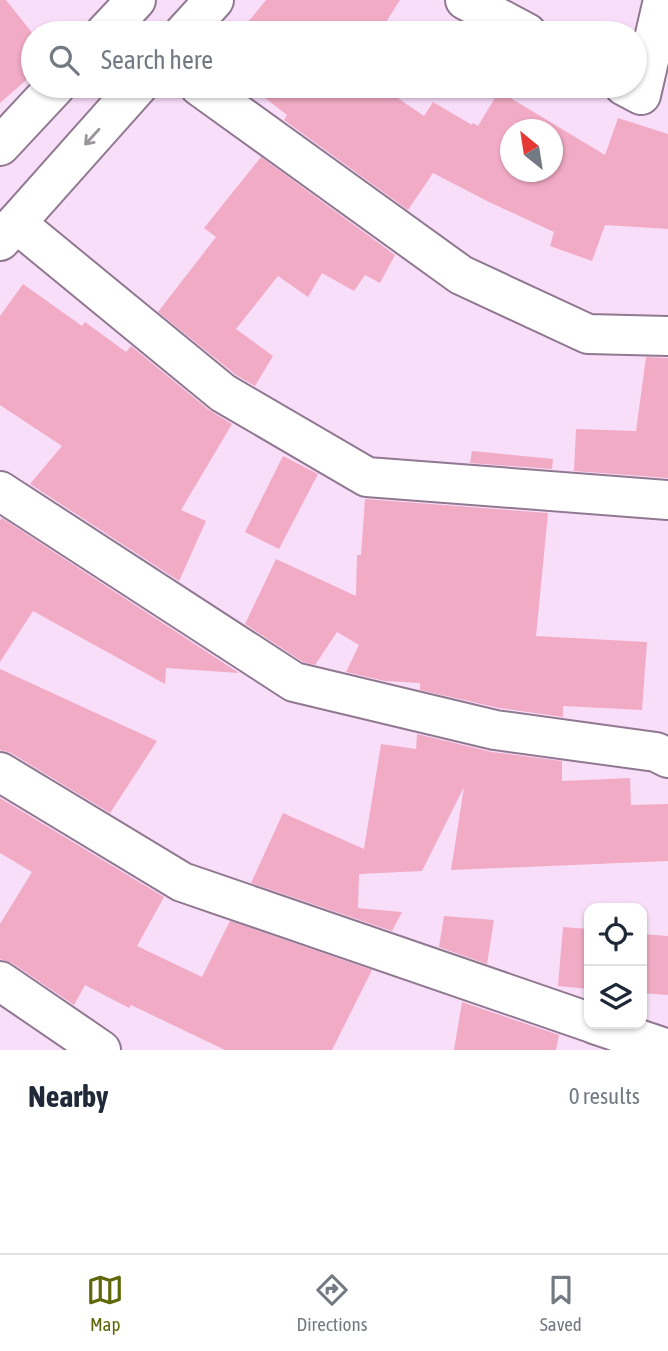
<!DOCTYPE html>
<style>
:root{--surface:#fff;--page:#f6f6f7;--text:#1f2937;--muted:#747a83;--line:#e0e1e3;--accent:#5e6709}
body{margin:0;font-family:"Asap Condensed",sans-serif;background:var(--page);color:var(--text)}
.controls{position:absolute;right:21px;bottom:21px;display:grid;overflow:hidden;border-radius:14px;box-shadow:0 2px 5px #0004}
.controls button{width:63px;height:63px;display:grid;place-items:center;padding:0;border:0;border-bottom:2px solid var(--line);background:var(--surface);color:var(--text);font:35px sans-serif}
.compass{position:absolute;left:500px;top:119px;width:63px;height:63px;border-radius:50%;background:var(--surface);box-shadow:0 2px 5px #0004;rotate:330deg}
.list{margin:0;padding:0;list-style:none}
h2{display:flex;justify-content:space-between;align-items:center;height:91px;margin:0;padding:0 28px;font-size:30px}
h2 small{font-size:23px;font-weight:400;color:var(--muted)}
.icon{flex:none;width:38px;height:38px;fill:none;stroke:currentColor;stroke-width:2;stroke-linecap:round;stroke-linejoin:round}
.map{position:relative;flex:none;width:668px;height:1050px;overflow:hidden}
.search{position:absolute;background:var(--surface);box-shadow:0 2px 5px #0004;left:21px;right:21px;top:21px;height:77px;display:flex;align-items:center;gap:18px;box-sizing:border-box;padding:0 24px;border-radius:38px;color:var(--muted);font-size:26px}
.sheet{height:203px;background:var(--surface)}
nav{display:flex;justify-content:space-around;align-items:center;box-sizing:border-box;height:98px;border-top:2px solid var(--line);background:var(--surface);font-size:19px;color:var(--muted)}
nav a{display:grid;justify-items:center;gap:4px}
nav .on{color:var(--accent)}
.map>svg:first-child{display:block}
.building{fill:#f2abc5;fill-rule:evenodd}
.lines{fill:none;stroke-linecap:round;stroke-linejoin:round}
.minor-casing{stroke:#8f7890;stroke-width:42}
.highway-casing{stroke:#8f7890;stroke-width:42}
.minor{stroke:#fff;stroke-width:38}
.highway{stroke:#fff;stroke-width:38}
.oneway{stroke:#99959a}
</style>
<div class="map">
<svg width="668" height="1050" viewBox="0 0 668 1050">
<rect width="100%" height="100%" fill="#f9def9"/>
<g class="building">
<path d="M 0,0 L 6,0 L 33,34 L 33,74 L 0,103 Z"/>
<path d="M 266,0 L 400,0 L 379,33 L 239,33 Z"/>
<path d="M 250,86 L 380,86 L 424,116 L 433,102 L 472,125 L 473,123 L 478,126 L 499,91 L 605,155 L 618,118 L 668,134 L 668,229 L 605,225 L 592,261 L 550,246 L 554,232 L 489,202 L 433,173 L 408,210 L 284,120 L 287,115 ZM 510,130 L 552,130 L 552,172 L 510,172 Z"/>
<path d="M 261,157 L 395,255 L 380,283 L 365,275 L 354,291 L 322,273 L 308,297 L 278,276 L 236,329 L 273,356 L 255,386 L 236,375 L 158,312 L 216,237 L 204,228 Z"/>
<path d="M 23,284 L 82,326 L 85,322 L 126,352 L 131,346 L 209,410 L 232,424 L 181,510 L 206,521 L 179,581 L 30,484 L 62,446 L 0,405 L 0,316 Z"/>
<path d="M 646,357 L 668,358 L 668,478 L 574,471 L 576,429 L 636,431 Z"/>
<path d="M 472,451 L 553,459 L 552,469 L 470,463 Z"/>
<path d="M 283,456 L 318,474 L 279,549 L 245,532 Z"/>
<path d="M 365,499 L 548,513 L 536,636 L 647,642 L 642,710 L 563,706 L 563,717 L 499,708 L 420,690 L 420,683 L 385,681 L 346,672 L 359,645 L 337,632 L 315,665 L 303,662 L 245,624 L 276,559 L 356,596 L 357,555 L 361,555 Z"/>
<path d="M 2,518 L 239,673 L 166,668 L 165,684 L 33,611 L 0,662 L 0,520 Z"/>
<path d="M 0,669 L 157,741 L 110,813 L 11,753 L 0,750 Z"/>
<path d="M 417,734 L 492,752 L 562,761 L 562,781 L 630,778 L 631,805 L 668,804 L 668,861 L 451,870 L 464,787 L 422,871 L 359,874 L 358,908 L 402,912 L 392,931 L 251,883 L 283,813 L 364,849 L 381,744 L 416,749 Z"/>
<path d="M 0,798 L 164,897 L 137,946 L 202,977 L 230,921 L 372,970 L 332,1050 L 225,1050 L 131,1005 L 129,1008 L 85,985 L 74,1005 L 12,963 L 0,959 L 0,924 L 32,872 L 0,853 Z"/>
<path d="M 444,916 L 494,920 L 487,964 L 439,947 Z"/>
<path d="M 563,927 L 589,929 L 589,989 L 558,986 Z"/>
<path d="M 642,934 L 668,936 L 668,995 L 642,993 Z"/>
<path d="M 462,1002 L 559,1035 L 556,1050 L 454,1050 Z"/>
</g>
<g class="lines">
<g class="minor-casing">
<g id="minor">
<path d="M 465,0 L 527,33"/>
<path d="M 199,86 L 461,275 L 588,334 L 668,336"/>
<path d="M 624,86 L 641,95 L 663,0"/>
<path d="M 16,223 L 223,393 L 367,477 L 668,500"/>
<path d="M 0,491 L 294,682 L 495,730 L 656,752 L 668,758"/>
<path d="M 0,772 L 182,882 L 589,1022"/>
<path d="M 0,981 L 101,1050"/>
<path d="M 594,1024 L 668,1049"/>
</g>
</g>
<g class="highway-casing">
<g id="highway">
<path d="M 105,33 L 136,0"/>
<path d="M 184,33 L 214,0"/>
<path d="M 0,146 L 56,86"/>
<path d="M 0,241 L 138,86"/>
</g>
</g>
<use href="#minor" class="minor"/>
<use href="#highway" class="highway"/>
</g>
<defs><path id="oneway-shaft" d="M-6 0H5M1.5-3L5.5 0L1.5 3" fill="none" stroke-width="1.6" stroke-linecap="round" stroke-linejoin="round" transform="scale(1.75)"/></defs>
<use class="oneway" href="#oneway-shaft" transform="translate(92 137) rotate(132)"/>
</svg>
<div class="controls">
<button><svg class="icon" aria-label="locate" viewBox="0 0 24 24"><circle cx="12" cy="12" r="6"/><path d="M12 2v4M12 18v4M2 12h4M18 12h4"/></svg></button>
<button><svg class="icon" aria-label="layers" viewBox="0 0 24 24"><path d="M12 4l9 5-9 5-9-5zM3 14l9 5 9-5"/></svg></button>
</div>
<svg class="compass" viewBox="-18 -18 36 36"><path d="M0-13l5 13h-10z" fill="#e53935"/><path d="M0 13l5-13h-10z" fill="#747a83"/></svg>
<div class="search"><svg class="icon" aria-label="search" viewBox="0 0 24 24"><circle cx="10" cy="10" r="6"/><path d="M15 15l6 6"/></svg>Search here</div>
</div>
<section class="sheet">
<h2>Nearby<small>0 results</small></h2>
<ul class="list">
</ul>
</section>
<nav>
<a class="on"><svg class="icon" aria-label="map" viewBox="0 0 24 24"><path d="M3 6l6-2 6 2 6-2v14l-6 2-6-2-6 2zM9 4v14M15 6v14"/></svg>Map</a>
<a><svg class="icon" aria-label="directions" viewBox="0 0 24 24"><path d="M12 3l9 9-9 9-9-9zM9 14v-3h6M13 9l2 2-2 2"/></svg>Directions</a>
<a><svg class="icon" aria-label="saved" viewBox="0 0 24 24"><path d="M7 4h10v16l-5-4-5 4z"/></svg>Saved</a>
</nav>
